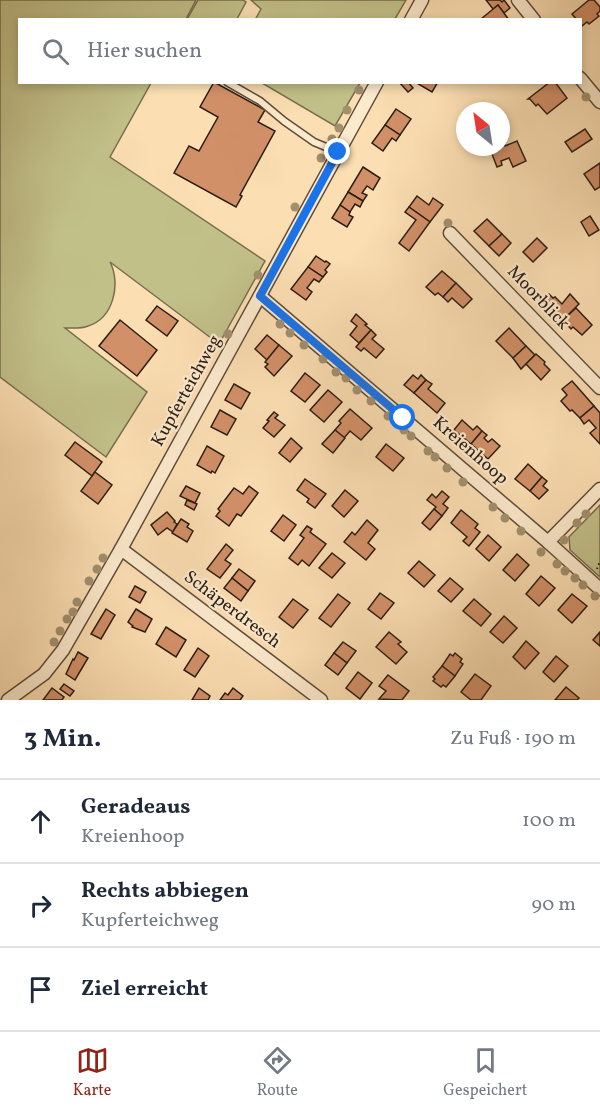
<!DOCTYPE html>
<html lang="de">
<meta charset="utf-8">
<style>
:root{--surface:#fff;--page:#f2f2f3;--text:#1f2937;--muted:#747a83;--line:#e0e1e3;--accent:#8f2418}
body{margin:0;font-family:Vollkorn,serif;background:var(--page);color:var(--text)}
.compass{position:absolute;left:456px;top:102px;width:54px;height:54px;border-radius:50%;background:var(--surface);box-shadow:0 3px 9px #0003;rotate:330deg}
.stop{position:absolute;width:18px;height:18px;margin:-14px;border:4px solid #1a73e8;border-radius:50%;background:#fff}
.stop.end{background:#1a73e8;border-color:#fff;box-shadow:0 2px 6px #0008}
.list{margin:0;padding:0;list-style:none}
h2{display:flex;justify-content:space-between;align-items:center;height:78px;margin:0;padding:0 24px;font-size:26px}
h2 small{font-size:20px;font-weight:400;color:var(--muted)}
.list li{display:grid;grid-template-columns:39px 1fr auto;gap:18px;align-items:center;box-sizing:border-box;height:84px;padding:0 24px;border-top:2px solid var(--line)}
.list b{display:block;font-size:22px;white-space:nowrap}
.list p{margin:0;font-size:20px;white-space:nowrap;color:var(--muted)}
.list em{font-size:20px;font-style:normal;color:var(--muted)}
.icon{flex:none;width:33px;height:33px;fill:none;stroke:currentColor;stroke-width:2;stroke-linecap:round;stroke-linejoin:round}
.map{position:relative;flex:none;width:600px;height:700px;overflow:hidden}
.search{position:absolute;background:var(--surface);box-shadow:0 3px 9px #0003;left:18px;right:18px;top:18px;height:66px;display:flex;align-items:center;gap:15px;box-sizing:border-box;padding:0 21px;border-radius:0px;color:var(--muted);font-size:22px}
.sheet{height:330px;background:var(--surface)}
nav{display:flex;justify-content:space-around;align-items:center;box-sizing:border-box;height:84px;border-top:2px solid var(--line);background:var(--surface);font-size:16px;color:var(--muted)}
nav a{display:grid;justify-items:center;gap:3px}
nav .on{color:var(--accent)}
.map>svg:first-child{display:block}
.green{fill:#c2c089;stroke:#776e4e;stroke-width:1.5}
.building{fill:#d29068;stroke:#2c1d14;stroke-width:1.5}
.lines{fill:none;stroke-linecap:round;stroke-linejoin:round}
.lane-casing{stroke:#604d3c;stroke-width:9}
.street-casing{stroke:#604d3c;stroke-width:15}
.path{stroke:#2c1d14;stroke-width:2;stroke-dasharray:1.5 3;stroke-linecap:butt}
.lane{stroke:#fceacd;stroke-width:6}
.street{stroke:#fceacd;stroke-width:12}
.tree{fill:#a28f6e}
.route{stroke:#1a73e8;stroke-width:8}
.labels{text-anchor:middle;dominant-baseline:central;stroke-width:4.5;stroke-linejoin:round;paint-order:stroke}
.street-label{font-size:18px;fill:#2c1d14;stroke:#fceacd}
</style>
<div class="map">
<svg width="600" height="700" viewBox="0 0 600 700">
<rect width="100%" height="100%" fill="#fbdeb2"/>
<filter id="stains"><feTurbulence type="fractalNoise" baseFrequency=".00333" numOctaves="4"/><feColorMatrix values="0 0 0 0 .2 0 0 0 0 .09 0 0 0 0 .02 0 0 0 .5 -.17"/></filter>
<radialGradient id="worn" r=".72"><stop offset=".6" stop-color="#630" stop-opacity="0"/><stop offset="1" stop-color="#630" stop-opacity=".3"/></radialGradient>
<g class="green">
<path d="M 0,0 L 196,0 L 186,19 L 20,20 L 20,82 L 151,83 L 110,157 L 265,261 L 219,344 L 110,262 C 121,283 114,318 88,326 C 81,329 73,328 65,328 L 147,392 L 106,457 L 0,377 Z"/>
<path d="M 198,0 L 243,0 L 246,2 L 237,19 L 187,19 Z"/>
<path d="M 251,0 L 406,0 L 395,19 L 255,20 L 261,9 Z"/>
<path d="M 262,83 L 360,82 L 360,83 L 335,126 Z"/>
<path d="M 600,505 L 600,577 L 570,550 L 569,537 Z"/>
</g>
<g class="building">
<path d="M 486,0 L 500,0 L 502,2 L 504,0 L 510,8 L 504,13 L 498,5 L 493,9 Z"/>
<path d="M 589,0 L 594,0 L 600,7 L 600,11 L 597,14 L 599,16 L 589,24 L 587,22 L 582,26 L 580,20 L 577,20 L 572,14 Z"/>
<path d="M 498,5 L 509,20 L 481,20 L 481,19 Z"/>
<path d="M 214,82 L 265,110 L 258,122 L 275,131 L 240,195 L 242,196 L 236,207 L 174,173 L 189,146 L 199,151 L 218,117 L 200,107 Z"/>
<path d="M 399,82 L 408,82 L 413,88 L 408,92 Z"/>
<path d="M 415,82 L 438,82 L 432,92 Z"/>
<path d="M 550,82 L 555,82 L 567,98 L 547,114 L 538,104 L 536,106 L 530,99 L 528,99 Z"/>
<path d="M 396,109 L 411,119 L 400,135 L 385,125 Z"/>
<path d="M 385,125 L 400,135 L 396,141 L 392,138 L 383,151 L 372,143 Z"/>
<path d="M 585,129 L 592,139 L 572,152 L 565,142 Z"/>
<path d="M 517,141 L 526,161 L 513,167 L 509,158 L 501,161 L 502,165 L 497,167 L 490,149 L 495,147 L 501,147 L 501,145 L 504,143 L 505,146 Z"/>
<path d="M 600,163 L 600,187 L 595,190 L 584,174 Z"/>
<path d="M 363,167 L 380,178 L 373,190 L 367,186 L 362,193 L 367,195 L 363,201 L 348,192 Z"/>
<path d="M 348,192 L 363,201 L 360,207 L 355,204 L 350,212 L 340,205 Z"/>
<path d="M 417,196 L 429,205 L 433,198 L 443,205 L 430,222 L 409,207 Z"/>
<path d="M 340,205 L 350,212 L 349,215 L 353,217 L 347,227 L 332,218 Z"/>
<path d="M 409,207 L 430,222 L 409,251 L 399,243 L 416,220 L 405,212 Z"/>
<path d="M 590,216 L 599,230 L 589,236 L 581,222 Z"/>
<path d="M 487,219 L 502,234 L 489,246 L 474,231 Z"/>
<path d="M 502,234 L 511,243 L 499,256 L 489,246 Z"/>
<path d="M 537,238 L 547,248 L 533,262 L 523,252 Z"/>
<path d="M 316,256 L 325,262 L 326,261 L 330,264 L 325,270 L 327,272 L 323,277 L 308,267 Z"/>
<path d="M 308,267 L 323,277 L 319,282 L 314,279 L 307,288 L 312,292 L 306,300 L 291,289 Z"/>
<path d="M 442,271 L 456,283 L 443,297 L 438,293 L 435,295 L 426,287 Z"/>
<path d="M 456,283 L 472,299 L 463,308 L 452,298 L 448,302 L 443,297 Z"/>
<path d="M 549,294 L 553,298 L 555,297 L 562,304 L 570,294 L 579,304 L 563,320 L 547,305 L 548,304 L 544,300 Z"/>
<path d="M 157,306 L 178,321 L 167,336 L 146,320 Z"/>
<path d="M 576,308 L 592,325 L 582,335 L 573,327 L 571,329 L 563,320 Z"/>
<path d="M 356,314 L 367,324 L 365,325 L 371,330 L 359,343 L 350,335 L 357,326 L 351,321 Z"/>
<path d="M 120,320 L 157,350 L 137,376 L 99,346 Z"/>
<path d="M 509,328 L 526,346 L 513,358 L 496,341 Z"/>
<path d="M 371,330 L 376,335 L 372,339 L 384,349 L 376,358 L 364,348 L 361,351 L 356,347 Z"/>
<path d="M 267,335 L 279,345 L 267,360 L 255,349 Z"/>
<path d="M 279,345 L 292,356 L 274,376 L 265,367 L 268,364 L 265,362 Z"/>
<path d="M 526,346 L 535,355 L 521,369 L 513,358 Z"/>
<path d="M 536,354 L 545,362 L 544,364 L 550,370 L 541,380 L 526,364 Z"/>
<path d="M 305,373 L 320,385 L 305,402 L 291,391 Z"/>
<path d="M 413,375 L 418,379 L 421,375 L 426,380 L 414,393 L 404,385 Z"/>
<path d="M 426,380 L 432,384 L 428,389 L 445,403 L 437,413 L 414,393 Z"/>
<path d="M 572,381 L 594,406 L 580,418 L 572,410 L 570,411 L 561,401 L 567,395 L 562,389 Z"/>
<path d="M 234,384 L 250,393 L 241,409 L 225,400 Z"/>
<path d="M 328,390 L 342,402 L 324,422 L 310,410 Z"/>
<path d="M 594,406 L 600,413 L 600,444 L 590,433 L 596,428 L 589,420 L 584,424 L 580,418 Z"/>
<path d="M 350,409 L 372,428 L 361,440 L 350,431 L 344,438 L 335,430 L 341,423 L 339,421 Z"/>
<path d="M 220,410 L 236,419 L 227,435 L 211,427 Z"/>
<path d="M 274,412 L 278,415 L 275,418 L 285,425 L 274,437 L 263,428 L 269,421 L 267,420 Z"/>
<path d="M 462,420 L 473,430 L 477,426 L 482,431 L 471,444 L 454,430 Z"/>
<path d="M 335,430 L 345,438 L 333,453 L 322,444 Z"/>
<path d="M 482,431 L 487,435 L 484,438 L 488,442 L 492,439 L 500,446 L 488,459 L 471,444 Z"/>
<path d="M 291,438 L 302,448 L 290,462 L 279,453 Z"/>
<path d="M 75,442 L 102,462 L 92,476 L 65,455 Z"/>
<path d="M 386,444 L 404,458 L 393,471 L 376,457 Z"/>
<path d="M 207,446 L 224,456 L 215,473 L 212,471 L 211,473 L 197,465 Z"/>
<path d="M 528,464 L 542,477 L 530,491 L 515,479 Z"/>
<path d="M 95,472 L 112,485 L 98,504 L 81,491 Z"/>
<path d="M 542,477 L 547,481 L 543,486 L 548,490 L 539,499 L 530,491 Z"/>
<path d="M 305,479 L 326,494 L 315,508 L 307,502 L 309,499 L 297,490 Z"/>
<path d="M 186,486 L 200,493 L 195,503 L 180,496 Z"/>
<path d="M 249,486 L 258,493 L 241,516 L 237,514 L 229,526 L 216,516 L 220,511 L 218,509 L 234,488 L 243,494 Z"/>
<path d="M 345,490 L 358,501 L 344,517 L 332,506 Z"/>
<path d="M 442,491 L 449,497 L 443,504 L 448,508 L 442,516 L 434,509 L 436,507 L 427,500 L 432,494 L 436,498 Z"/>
<path d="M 187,500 L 197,504 L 194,510 L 185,505 Z"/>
<path d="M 434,509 L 442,516 L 430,530 L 422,523 Z"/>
<path d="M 461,510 L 478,524 L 475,528 L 480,532 L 469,546 L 463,541 L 467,537 L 451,523 Z"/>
<path d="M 167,512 L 175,521 L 174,522 L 177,524 L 173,532 L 167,528 L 158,535 L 151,525 Z"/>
<path d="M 283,515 L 296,525 L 284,541 L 271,531 Z"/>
<path d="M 181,519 L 189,524 L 187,527 L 193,531 L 187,542 L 172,533 Z"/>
<path d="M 367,520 L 378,530 L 368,543 L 375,549 L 366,560 L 344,542 L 352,532 L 355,535 Z"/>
<path d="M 307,526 L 312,529 L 310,532 L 326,544 L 309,566 L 302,560 L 298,565 L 289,558 L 304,538 L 300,535 Z"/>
<path d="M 488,535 L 501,547 L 489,561 L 476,549 Z"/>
<path d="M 226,544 L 233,550 L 225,560 L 231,564 L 220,578 L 207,569 Z"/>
<path d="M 332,553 L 345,563 L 332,578 L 319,568 Z"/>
<path d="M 517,554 L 529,565 L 515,581 L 503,570 Z"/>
<path d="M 419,561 L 435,575 L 424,587 L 408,573 Z"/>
<path d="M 239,569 L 255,581 L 248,591 L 232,578 Z"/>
<path d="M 541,576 L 555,588 L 539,606 L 526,594 Z"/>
<path d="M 232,578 L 248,591 L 241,601 L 224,588 Z"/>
<path d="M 450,578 L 463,589 L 451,602 L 438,591 Z"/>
<path d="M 135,586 L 146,592 L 140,603 L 129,597 Z"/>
<path d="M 380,593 L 394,603 L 381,619 L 368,609 Z"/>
<path d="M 338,594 L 350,603 L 331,627 L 319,618 Z"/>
<path d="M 572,594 L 587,606 L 572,623 L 558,610 Z"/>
<path d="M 293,599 L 308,610 L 293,628 L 279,617 Z"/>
<path d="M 474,599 L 491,614 L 481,626 L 463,611 Z"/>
<path d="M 106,609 L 115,615 L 101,639 L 91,634 Z"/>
<path d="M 136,609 L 152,619 L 145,632 L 132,627 L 133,626 L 128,622 Z"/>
<path d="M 504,616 L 517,628 L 503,643 L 490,632 Z"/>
<path d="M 166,627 L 186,640 L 176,657 L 156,644 Z"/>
<path d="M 389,632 L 401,642 L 398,644 L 407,652 L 396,664 L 376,647 Z"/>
<path d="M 600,632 L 600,646 L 593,640 Z"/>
<path d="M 526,641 L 539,653 L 525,669 L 513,657 Z"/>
<path d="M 343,642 L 356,651 L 347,663 L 334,653 Z"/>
<path d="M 198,648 L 209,656 L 195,677 L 184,670 Z"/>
<path d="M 78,652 L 88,658 L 75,680 L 66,674 L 73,659 L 74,660 Z"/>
<path d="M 334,653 L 347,663 L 338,675 L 325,665 Z"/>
<path d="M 455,653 L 462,659 L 460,662 L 463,664 L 455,676 L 442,666 L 450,654 L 453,656 Z"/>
<path d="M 556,656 L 568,666 L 554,682 L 543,672 Z"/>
<path d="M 442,666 L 455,676 L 446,687 L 443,685 L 441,687 L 433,681 L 435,679 L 433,677 Z"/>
<path d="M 358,672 L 372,683 L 360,699 L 346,688 Z"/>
<path d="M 475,674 L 491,686 L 481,700 L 471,700 L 461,692 Z"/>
<path d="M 388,675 L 409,691 L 402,700 L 379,699 L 386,691 L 379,686 Z"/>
<path d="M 64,684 L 74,691 L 70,696 L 60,689 Z"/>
<path d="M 566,687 L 579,698 L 577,700 L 555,700 Z"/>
<path d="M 52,688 L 64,697 L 62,700 L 43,700 Z"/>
<path d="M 199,688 L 210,696 L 208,700 L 192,700 Z"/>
<path d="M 233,688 L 243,696 L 240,700 L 220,700 L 225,693 L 228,695 Z"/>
</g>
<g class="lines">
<g class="lane-casing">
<path id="lane" d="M 227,82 L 260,101 L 284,121 L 314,142 L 338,152"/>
</g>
<g class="street-casing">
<g id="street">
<path d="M 518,0 L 534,20"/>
<path d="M 411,20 L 422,0"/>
<path d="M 580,78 L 600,102"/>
<path d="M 450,233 L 600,388"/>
<path d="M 260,296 L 548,542 L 600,589"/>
<path d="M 548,542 L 600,489"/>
<path d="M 121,549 L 321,700"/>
<path d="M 8,700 L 44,674 L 63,650 L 121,549 L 377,82"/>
</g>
</g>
<path class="path" d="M 597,569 L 600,561"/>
<use href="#lane" class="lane"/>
<use href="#street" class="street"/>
</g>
<g class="tree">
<circle cx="359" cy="90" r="4.5"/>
<circle cx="586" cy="97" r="4.5"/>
<circle cx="347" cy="110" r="4.5"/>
<circle cx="339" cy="128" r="4.5"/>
<circle cx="332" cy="139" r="4.5"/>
<circle cx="321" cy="158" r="4.5"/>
<circle cx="295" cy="207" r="4.5"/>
<circle cx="448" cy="223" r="4.5"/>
<circle cx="258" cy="275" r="4.5"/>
<circle cx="280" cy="324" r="4.5"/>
<circle cx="290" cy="333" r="4.5"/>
<circle cx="228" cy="334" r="4.5"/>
<circle cx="304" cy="345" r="4.5"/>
<circle cx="323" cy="359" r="4.5"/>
<circle cx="336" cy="372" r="4.5"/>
<circle cx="346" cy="378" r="4.5"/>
<circle cx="357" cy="390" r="4.5"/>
<circle cx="371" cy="401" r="4.5"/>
<circle cx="388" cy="416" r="4.5"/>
<circle cx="404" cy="430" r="4.5"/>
<circle cx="411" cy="436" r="4.5"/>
<circle cx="428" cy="451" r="4.5"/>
<circle cx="435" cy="457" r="4.5"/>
<circle cx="447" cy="468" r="4.5"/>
<circle cx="463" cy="482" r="4.5"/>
<circle cx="493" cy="507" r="4.5"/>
<circle cx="586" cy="514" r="4.5"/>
<circle cx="505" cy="518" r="4.5"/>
<circle cx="577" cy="523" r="4.5"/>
<circle cx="521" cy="531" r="4.5"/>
<circle cx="564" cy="540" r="4.5"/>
<circle cx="541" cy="552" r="4.5"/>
<circle cx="103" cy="558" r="4.5"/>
<circle cx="557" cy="564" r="4.5"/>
<circle cx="97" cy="569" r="4.5"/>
<circle cx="565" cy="571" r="4.5"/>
<circle cx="575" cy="578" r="4.5"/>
<circle cx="89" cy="581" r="4.5"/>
<circle cx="583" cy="585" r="4.5"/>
<circle cx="595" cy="596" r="4.5"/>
<circle cx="77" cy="602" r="4.5"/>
<circle cx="73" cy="612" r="4.5"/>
<circle cx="67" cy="619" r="4.5"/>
<circle cx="60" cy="631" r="4.5"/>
<circle cx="54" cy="642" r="4.5"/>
</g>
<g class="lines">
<path class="route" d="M 338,152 L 260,296 L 403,418"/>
</g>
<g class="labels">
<g class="street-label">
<text transform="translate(538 298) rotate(46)">Moorblick</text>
<text transform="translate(187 391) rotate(-61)">Kupferteichweg</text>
<text transform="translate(470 451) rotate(41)">Kreienhoop</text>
<text transform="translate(232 610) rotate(37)">Schäperdresch</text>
</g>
</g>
<rect width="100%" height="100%" filter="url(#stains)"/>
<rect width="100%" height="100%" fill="url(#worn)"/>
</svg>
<svg class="compass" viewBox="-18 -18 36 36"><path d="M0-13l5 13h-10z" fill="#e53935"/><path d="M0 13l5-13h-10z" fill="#747a83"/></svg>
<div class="stop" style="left:403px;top:418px"></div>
<div class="stop end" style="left:338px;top:152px"></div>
<div class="search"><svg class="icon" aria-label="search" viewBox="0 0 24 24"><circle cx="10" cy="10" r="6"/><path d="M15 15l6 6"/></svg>Hier suchen</div>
</div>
<section class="sheet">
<h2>3 Min.<small>Zu Fuß · 190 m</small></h2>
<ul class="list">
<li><svg class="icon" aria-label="ahead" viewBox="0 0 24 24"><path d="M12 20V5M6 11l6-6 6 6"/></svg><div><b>Geradeaus</b><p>Kreienhoop</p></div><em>100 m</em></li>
<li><svg class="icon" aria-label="right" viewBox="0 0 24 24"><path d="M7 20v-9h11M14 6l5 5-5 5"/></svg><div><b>Rechts abbiegen</b><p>Kupferteichweg</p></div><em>90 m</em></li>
<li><svg class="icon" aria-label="arrive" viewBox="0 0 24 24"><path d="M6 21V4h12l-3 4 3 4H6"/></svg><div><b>Ziel erreicht</b></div></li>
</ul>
</section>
<nav>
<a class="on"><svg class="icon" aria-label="map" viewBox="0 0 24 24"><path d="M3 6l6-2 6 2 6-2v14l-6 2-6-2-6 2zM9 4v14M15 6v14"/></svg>Karte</a>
<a><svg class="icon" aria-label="directions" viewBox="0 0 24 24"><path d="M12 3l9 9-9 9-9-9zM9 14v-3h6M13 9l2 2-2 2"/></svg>Route</a>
<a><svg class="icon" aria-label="saved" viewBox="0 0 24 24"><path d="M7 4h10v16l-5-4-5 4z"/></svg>Gespeichert</a>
</nav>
